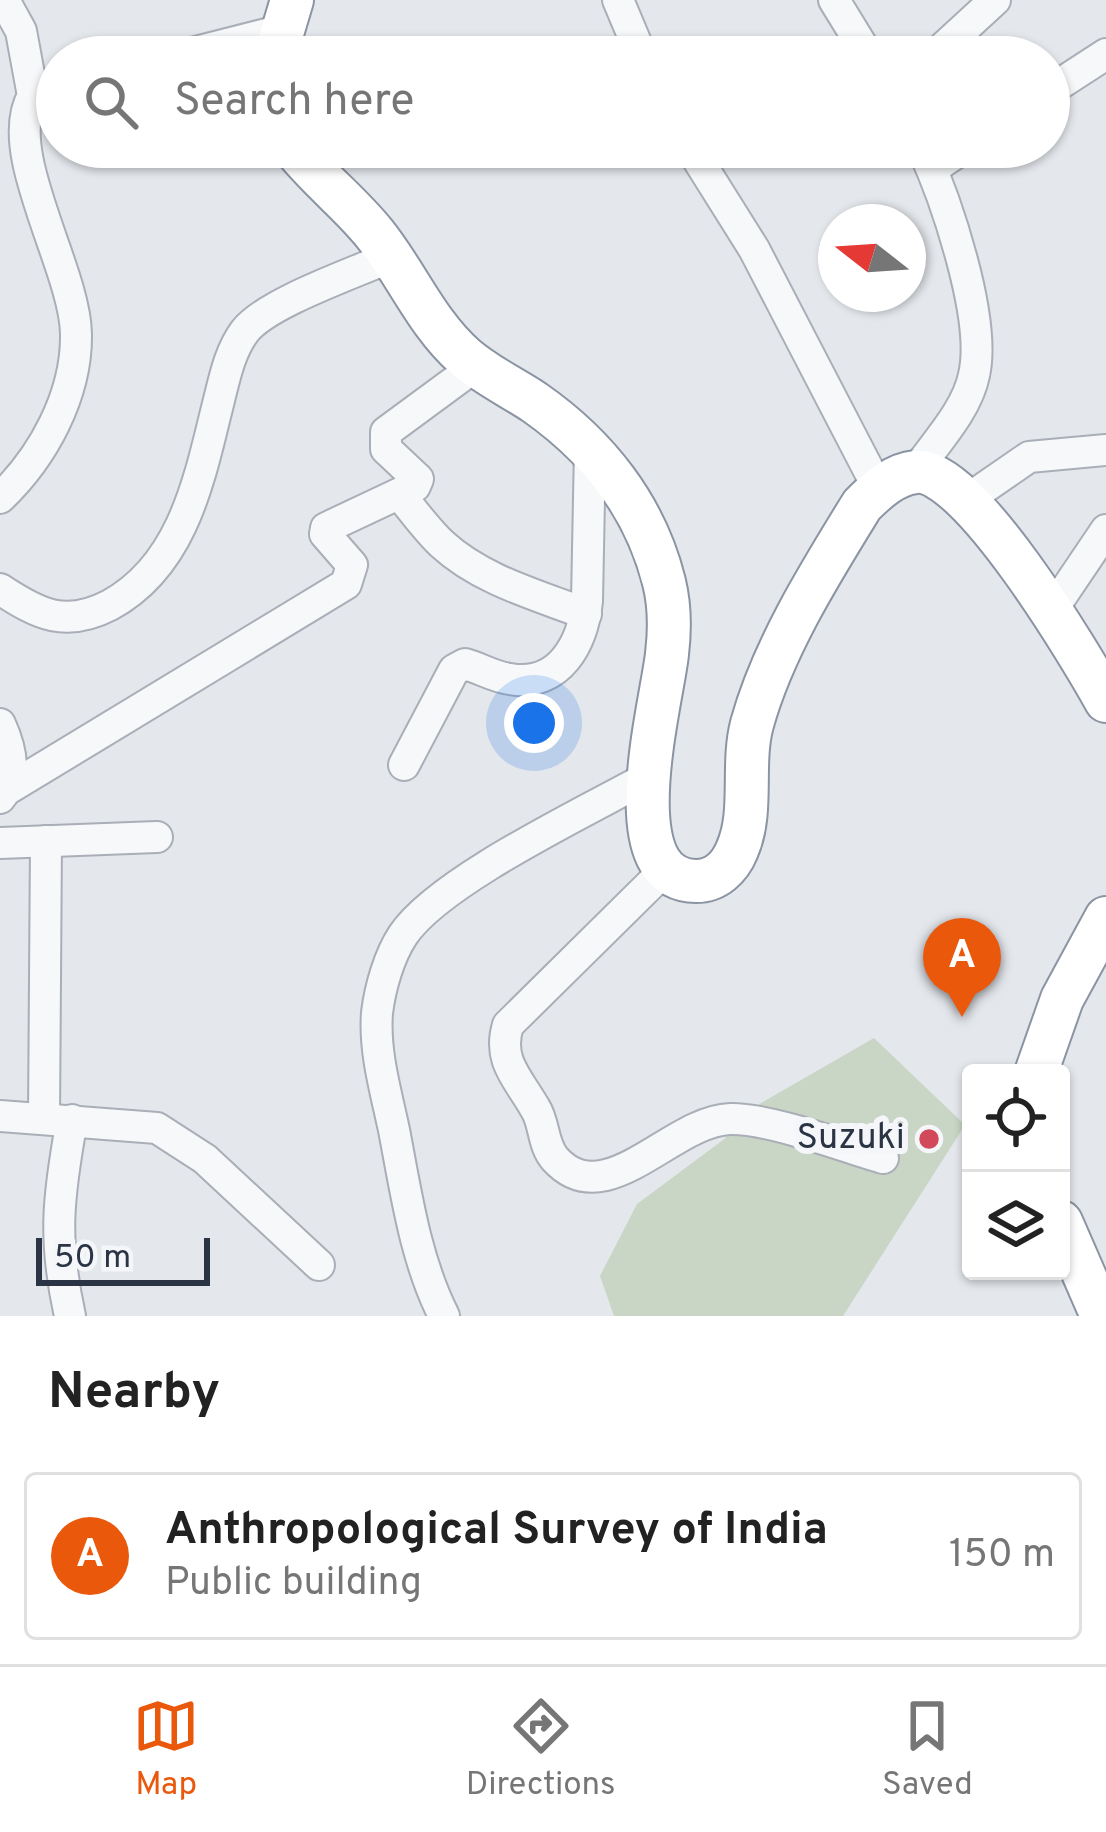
<!DOCTYPE html>
<style>
:root{--surface:#fff;--page:#f6f6f6;--text:#222;--muted:#767676;--line:#e0e0e0;--accent:#ea580c}
body{margin:0;font-family:Overpass,sans-serif;background:var(--page);color:var(--text)}
.controls{position:absolute;right:36px;bottom:36px;display:grid;overflow:hidden;border-radius:12px;box-shadow:0 3px 9px #0004}
.controls button{width:108px;height:108px;display:grid;place-items:center;padding:0;border:0;border-bottom:3px solid var(--line);background:var(--surface);color:var(--text);font:60px sans-serif}
.compass{position:absolute;left:818px;top:204px;width:108px;height:108px;border-radius:50%;background:var(--surface);box-shadow:0 3px 9px #0004;rotate:287deg}
.scale{position:absolute;left:36px;bottom:30px;width:174px;box-sizing:border-box;padding-left:12px;border:6px solid #2b3445;border-top:0;font-size:33px;line-height:42px;white-space:nowrap;color:#2b3445;-webkit-text-stroke:9px #f4f6f9;paint-order:stroke}
.you{position:absolute;left:534px;top:723px;width:42px;height:42px;margin:-30px;border:9px solid #fff;border-radius:50%;background:#1a73e8;box-shadow:0 0 0 18px #1a73e833}
.badge{display:grid;place-items:center;width:78px;height:78px;border-radius:50%;background:var(--accent);color:#fff;font-size:39px;font-weight:700}
.pin{position:absolute;translate:-50% -99px;filter:drop-shadow(0 3px 6px #0008)}
.pin::after{content:'';position:absolute;top:63px;width:42px;height:36px;background:inherit;clip-path:polygon(0 0,100% 0,50% 100%)}
.list{margin:0;padding:0;list-style:none}
h2{display:flex;justify-content:space-between;align-items:center;height:156px;margin:0;padding:0 48px;font-size:51px}
h2 small{font-size:39px;font-weight:400;color:var(--muted)}
.list li{display:grid;grid-template-columns:78px 1fr auto;gap:36px;align-items:center;box-sizing:border-box;height:168px;margin:0 24px 24px;padding:0 24px;border:3px solid var(--line);border-radius:12px}
.list b{display:block;font-size:45px;white-space:nowrap}
.list p{margin:0;font-size:39px;white-space:nowrap;color:var(--muted)}
.list em{font-size:39px;font-style:normal;color:var(--muted)}
.icon{flex:none;width:66px;height:66px;fill:none;stroke:currentColor;stroke-width:2;stroke-linecap:round;stroke-linejoin:round}
.map{position:relative;flex:none;width:1106px;height:1316px;overflow:hidden}
.search{position:absolute;background:var(--surface);box-shadow:0 3px 9px #0004;left:36px;right:36px;top:36px;height:132px;display:flex;align-items:center;gap:30px;box-sizing:border-box;padding:0 42px;border-radius:66px;color:var(--muted);font-size:45px}
.sheet{height:348px;background:var(--surface)}
nav{display:flex;justify-content:space-around;align-items:center;box-sizing:border-box;height:168px;border-top:3px solid var(--line);background:var(--surface);font-size:33px;color:var(--muted)}
nav a{display:grid;justify-items:center;gap:6px}
nav .on{color:var(--accent)}
.map>svg:first-child{display:block}
.green{fill:#c9d6c5}
.lines{fill:none;stroke-linecap:round;stroke-linejoin:round}
.minor-casing{stroke:#a9aeb7;stroke-width:34}
.highway-casing{stroke:#8b94a3;stroke-width:46}
.minor{stroke:#f7f8fa;stroke-width:30}
.highway{stroke:#fff;stroke-width:42}
.poi-dot{fill:#d1495b;stroke:#f4f6f9;stroke-width:4.5}
.labels{text-anchor:middle;dominant-baseline:central;stroke-width:12;stroke-linejoin:round;paint-order:stroke}
.poi-label{font-size:36px;fill:#2b3445;stroke:#f4f6f9;text-anchor:end}
</style>
<div class="map">
<svg width="1106" height="1316" viewBox="0 0 1106 1316">
<rect width="100%" height="100%" fill="#e4e7ec"/>
<path class="green" d="M 874,1038 L 965,1125 L 843,1316 L 614,1316 L 600,1276 L 637,1204 L 723,1140 L 761,1103 Z"/>
<g class="lines">
<g class="minor-casing">
<g id="minor">
<path d="M 4,0 L 21,31 L 33,96"/>
<path d="M 618,0 L 642,57"/>
<path d="M 834,0 L 869,57"/>
<path d="M 176,57 L 282,30"/>
<path d="M 933,57 L 995,0"/>
<path d="M 1049,91 L 1106,54"/>
<path d="M 690,147 L 754,249 L 878,488"/>
<path d="M 932,169 L 965,147"/>
<path d="M 916,471 C 936,442 967,410 974,375 C 987,319 946,199 922,147"/>
<path d="M 399,494 C 413,510 426,529 442,544 C 481,580 537,595 586,614"/>
<path d="M 0,498 C 43,457 77,395 76,334 C 75,268 0,151 33,96 C 38,91 50,86 57,82"/>
<path d="M 968,499 L 1029,457 L 1106,450"/>
<path d="M 0,589 C 39,615 66,628 110,605 C 185,564 200,475 219,400 C 225,376 230,351 245,331 C 268,302 355,273 392,256"/>
<path d="M 1052,610 L 1106,530"/>
<path d="M 0,724 C 11,748 18,776 0,798"/>
<path d="M 404,765 L 454,670 L 465,664 C 480,668 494,677 510,679 C 560,688 583,642 587,601 L 590,447"/>
<path d="M 8,789 L 346,584 L 352,565 L 325,534 L 326,528 L 415,486 L 418,479 L 386,449 L 386,432 L 477,365"/>
<path d="M 0,843 L 157,837"/>
<path d="M 666,869 L 508,1025 C 497,1061 518,1078 535,1108 C 545,1123 542,1144 555,1159 C 606,1215 671,1121 730,1119 C 769,1118 842,1146 883,1158"/>
<path d="M 0,1116 L 157,1128 L 205,1159 L 319,1265"/>
<path d="M 44,1118 L 46,841"/>
<path d="M 70,1316 C 53,1239 58,1197 72,1120"/>
<path d="M 444,1316 C 415,1259 406,1192 394,1130 C 386,1092 374,1052 377,1013 C 380,988 389,956 403,935 C 439,881 587,811 648,777"/>
</g>
</g>
<g class="highway-casing">
<g id="highway">
<path d="M 275,57 L 292,0"/>
<path d="M 293,147 C 317,178 349,202 374,233 C 406,272 426,323 465,357 C 486,375 511,387 534,402 C 597,446 645,506 664,582 C 670,606 670,629 667,654 C 662,702 612,881 696,881 C 716,881 730,867 737,850 C 754,812 741,765 752,724 C 773,648 820,573 862,505 C 876,491 894,474 916,472 C 968,466 1081,656 1106,701"/>
<path d="M 1036,1073 L 1062,999 L 1106,918"/>
<path d="M 1061,1222 L 1102,1316"/>
</g>
</g>
<use href="#minor" class="minor"/>
<use href="#highway" class="highway"/>
</g>
<circle class="poi-dot" cx="929" cy="1139" r="12"/>
<g class="labels">
<g class="poi-label">
<text x="905" y="1139">Suzuki</text>
</g>
</g>
</svg>
<div class="controls">
<button><svg class="icon" aria-label="locate" viewBox="0 0 24 24"><circle cx="12" cy="12" r="6"/><path d="M12 2v4M12 18v4M2 12h4M18 12h4"/></svg></button>
<button><svg class="icon" aria-label="layers" viewBox="0 0 24 24"><path d="M12 4l9 5-9 5-9-5zM3 14l9 5 9-5"/></svg></button>
</div>
<svg class="compass" viewBox="-18 -18 36 36"><path d="M0-13l5 13h-10z" fill="#e53935"/><path d="M0 13l5-13h-10z" fill="#767676"/></svg>
<div class="scale">50 m</div>
<div class="you"></div>
<div class="pin badge" style="left:962px;top:1017px">A</div>
<div class="search"><svg class="icon" aria-label="search" viewBox="0 0 24 24"><circle cx="10" cy="10" r="6"/><path d="M15 15l6 6"/></svg>Search here</div>
</div>
<section class="sheet">
<h2>Nearby<small></small></h2>
<ul class="list">
<li><span class="badge">A</span><div><b>Anthropological Survey of India</b><p>Public building</p></div><em>150 m</em></li>
</ul>
</section>
<nav>
<a class="on"><svg class="icon" aria-label="map" viewBox="0 0 24 24"><path d="M3 6l6-2 6 2 6-2v14l-6 2-6-2-6 2zM9 4v14M15 6v14"/></svg>Map</a>
<a><svg class="icon" aria-label="directions" viewBox="0 0 24 24"><path d="M12 3l9 9-9 9-9-9zM9 14v-3h6M13 9l2 2-2 2"/></svg>Directions</a>
<a><svg class="icon" aria-label="saved" viewBox="0 0 24 24"><path d="M7 4h10v16l-5-4-5 4z"/></svg>Saved</a>
</nav>
